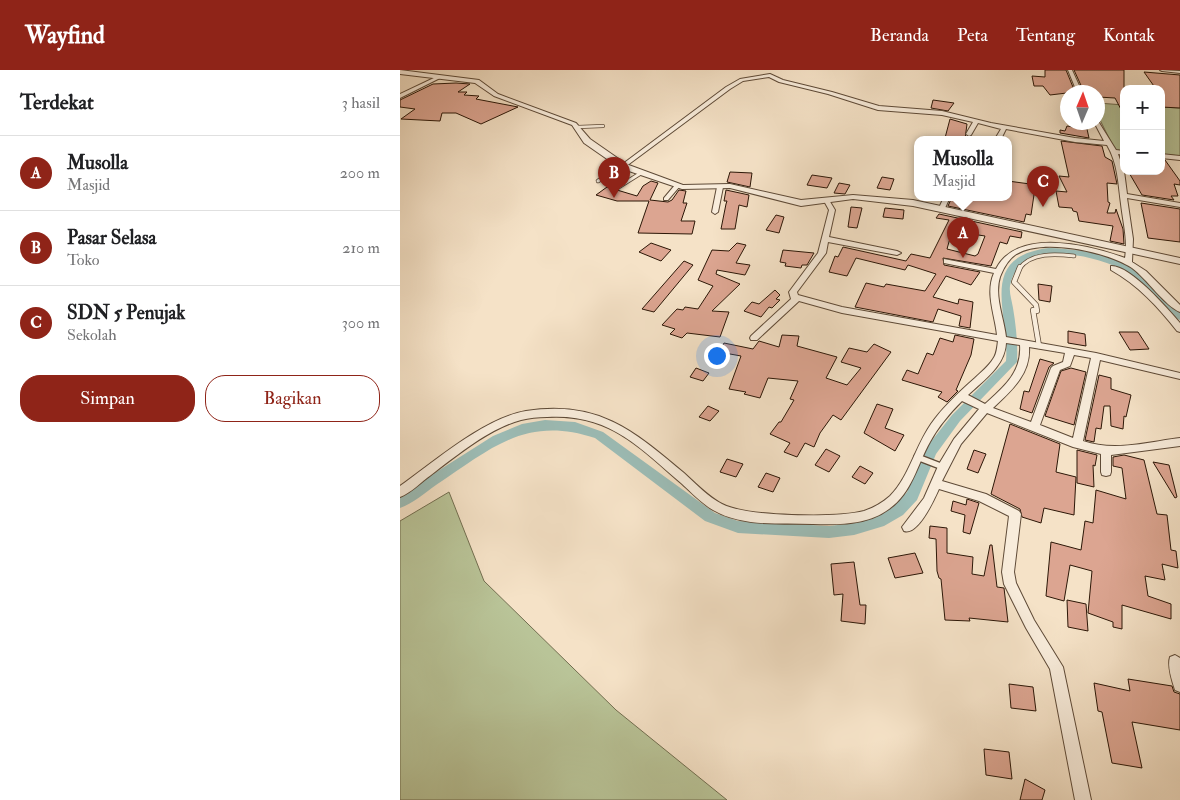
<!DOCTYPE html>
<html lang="id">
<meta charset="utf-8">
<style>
:root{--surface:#fff;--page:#f6f6f6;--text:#202124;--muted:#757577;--line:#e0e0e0;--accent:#8f2418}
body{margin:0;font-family:"IM FELL Double Pica",serif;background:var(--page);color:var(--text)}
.controls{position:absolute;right:15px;top:15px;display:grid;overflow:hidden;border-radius:10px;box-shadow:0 5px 20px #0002}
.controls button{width:45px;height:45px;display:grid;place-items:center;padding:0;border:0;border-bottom:1px solid var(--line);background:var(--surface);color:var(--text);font:25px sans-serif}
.compass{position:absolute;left:660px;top:15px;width:45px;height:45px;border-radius:50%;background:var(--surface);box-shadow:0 5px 20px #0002;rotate:2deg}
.you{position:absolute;left:316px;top:285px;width:18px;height:18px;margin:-12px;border:4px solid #fff;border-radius:50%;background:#1a73e8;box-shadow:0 0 0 8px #1a73e833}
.badge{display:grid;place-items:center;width:32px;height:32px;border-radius:50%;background:var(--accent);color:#fff;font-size:16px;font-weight:700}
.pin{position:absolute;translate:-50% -41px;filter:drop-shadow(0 1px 2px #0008)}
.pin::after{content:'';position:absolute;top:26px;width:18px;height:15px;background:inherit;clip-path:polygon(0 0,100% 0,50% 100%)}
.popup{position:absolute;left:514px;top:66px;width:98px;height:65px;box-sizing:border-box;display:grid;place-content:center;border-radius:10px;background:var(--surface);filter:drop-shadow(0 1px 4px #0005);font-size:16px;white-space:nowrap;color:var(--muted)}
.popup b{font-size:19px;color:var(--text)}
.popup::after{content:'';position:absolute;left:50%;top:100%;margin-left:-10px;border:10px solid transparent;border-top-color:var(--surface)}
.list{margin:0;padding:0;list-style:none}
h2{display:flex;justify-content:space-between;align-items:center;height:65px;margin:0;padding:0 20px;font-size:21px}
h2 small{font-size:16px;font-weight:400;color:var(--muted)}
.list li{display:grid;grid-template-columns:32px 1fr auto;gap:15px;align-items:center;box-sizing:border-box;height:75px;padding:0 20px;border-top:1px solid var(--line)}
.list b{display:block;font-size:19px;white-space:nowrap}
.list p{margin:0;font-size:16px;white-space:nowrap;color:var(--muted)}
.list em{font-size:16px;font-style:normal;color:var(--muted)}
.actions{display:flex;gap:10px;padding:15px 20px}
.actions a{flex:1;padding:11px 0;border:1px solid var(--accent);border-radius:20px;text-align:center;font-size:18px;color:var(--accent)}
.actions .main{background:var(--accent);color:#fff}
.map{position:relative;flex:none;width:780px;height:730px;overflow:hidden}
header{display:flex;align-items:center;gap:30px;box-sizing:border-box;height:70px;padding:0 25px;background:var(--accent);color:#fff}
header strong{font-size:24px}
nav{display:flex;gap:28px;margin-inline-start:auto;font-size:18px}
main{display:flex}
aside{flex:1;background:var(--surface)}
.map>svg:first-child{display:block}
.green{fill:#b9c498;stroke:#726e50}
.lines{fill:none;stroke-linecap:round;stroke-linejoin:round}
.canal{fill:#9cbdb7;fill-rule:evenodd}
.building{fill:#dca591;stroke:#2c1707;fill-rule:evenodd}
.service-far3-casing{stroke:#5e4a37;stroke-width:4}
.service-far2-casing{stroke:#5e4a37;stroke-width:4.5}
.service-far1-casing{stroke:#5e4a37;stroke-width:6}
.service-casing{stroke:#5e4a37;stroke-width:8}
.minor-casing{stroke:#5e4a37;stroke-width:2}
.tertiary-casing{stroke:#5e4a37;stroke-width:2}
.service-far3{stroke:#f8ecdb;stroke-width:2.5}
.service-far2{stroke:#f8ecdb;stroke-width:3}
.service-far1{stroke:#f8ecdb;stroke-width:4.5}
.service{stroke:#f8ecdb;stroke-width:5.5}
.minor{fill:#f8ecdb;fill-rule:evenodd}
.tertiary{fill:#f8ecdb;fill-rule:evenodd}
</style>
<header>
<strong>Wayfind</strong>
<nav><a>Beranda</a><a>Peta</a><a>Tentang</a><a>Kontak</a></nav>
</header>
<main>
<aside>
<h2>Terdekat<small>3 hasil</small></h2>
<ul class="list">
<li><span class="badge">A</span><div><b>Musolla</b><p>Masjid</p></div><em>200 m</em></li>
<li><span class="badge">B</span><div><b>Pasar Selasa</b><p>Toko</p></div><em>210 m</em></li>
<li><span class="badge">C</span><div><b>SDN 5 Penujak</b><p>Sekolah</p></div><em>300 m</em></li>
</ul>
<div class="actions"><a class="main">Simpan</a><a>Bagikan</a></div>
</aside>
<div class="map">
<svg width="780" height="730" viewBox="0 0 780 730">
<rect width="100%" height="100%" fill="#f5e2c7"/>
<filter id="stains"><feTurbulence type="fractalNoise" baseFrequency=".004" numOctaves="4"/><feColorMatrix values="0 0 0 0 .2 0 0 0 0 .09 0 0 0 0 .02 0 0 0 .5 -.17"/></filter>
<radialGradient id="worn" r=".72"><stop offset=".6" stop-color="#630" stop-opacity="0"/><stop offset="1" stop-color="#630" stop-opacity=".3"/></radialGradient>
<g class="green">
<path d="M 698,33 L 724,35 L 724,81 L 715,80 L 698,46 Z"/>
<path d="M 761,37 L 780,38 L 780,86 L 761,84 Z"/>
<path d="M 49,422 L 84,511 L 216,640 L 327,730 L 0,730 L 0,451 Z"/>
</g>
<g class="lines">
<path class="canal" d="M 649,178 C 681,179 719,185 744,205 C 757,216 768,230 780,241 L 780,250 C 767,247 744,213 730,204 C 701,185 618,166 610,216 C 609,223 612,231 613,238 C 616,256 618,274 617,292 L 560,351 L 536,384 L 517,430 L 503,445 L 484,456 L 454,465 L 429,468 L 338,463 L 305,451 L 195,368 C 125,345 91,379 36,415 C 25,423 13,433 0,438 L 0,425 L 93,366 L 122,354 L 145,350 L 175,352 L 203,362 L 315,443 L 338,451 L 429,456 L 454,453 L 475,447 L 493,437 L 507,422 L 526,378 L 552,345 L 606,291 C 610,243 576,187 649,178 Z"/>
</g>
<g class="building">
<path d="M 645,0 L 666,0 L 675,22 L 650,25 L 643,16 L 634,16 L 632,6 L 645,7 Z"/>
<path d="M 674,0 L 724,0 L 724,45 L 715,28 L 698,27 L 698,22 L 684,22 Z"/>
<path d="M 744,2 L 780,5 L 780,38 L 761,37 L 761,19 L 756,19 Z"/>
<path d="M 56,13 L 70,14 L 58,22 L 67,22 L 64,25 L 79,26 L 76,29 L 118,37 L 81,54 L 56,43 L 42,43 L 40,51 L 1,49 L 15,39 L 0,37 L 0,30 L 33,14 Z"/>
<path d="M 533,30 L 554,33 L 548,41 L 531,38 Z"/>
<path d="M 550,49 L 567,54 L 565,69 L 545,68 Z"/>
<path d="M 667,56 L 687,59 L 689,68 L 660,63 L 660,60 L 665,61 Z"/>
<path d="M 661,71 L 702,76 L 705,87 L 712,91 L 717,114 L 707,113 L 708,132 L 710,133 L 707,143 L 715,143 L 716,139 L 723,159 L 724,174 L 710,171 L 713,156 L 679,151 L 677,142 L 673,141 L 672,138 L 659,137 L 656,121 L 667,122 L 659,106 L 669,107 Z"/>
<path d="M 761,90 L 765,90 L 780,111 L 780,115 L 774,114 L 778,126 L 771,126 L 774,130 L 742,125 L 728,101 L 761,101 Z"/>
<path d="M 330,102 L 352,103 L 350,117 L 327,112 Z"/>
<path d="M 412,105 L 432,108 L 427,118 L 407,115 Z"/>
<path d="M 482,107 L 494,109 L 490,120 L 477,118 Z"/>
<path d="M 251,111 L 258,113 L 250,130 L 268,132 L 272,130 L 279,120 L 286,121 L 283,133 L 287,133 L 281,151 L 295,151 L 292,164 L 238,163 L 249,131 L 217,131 L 196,125 L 207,117 L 237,126 L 243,116 Z"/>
<path d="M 608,111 L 630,114 L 630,118 L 635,118 L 631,145 L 626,144 L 624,152 L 548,136 L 552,127 L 608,127 Z"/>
<path d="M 439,113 L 450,115 L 445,124 L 434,123 Z"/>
<path d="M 326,120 L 349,125 L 347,137 L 339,135 L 335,159 L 321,159 L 326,134 L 327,131 L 324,131 Z"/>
<path d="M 741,133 L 780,139 L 780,172 L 748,168 Z"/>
<path d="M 451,137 L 462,138 L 457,158 L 448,157 Z"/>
<path d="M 485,138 L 504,140 L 503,149 L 483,147 Z"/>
<path d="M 539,144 L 622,162 L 621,168 L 610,166 L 607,174 L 600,172 L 591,196 L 543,188 L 544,195 L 580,202 L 571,215 L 546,206 L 533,227 L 558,234 L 559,229 L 573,232 L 570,258 L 559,256 L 561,246 L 538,239 L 533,252 L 455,237 L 466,213 L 484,217 L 486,214 L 525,221 L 536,204 L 508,195 L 505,200 L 456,188 L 447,206 L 429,202 L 435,186 L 438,187 L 443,177 L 506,191 L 511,184 L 530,188 L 549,150 L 536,148 ZM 552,161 L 585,166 L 578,184 L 575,186 L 547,179 Z"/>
<path d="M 376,145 L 384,147 L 379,163 L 366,160 Z"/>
<path d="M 251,173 L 271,180 L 261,191 L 239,182 Z"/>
<path d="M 337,173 L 346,175 L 336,193 L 350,195 L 345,205 L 317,200 L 316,204 L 340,214 L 312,241 L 329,242 L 320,267 L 287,263 L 282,268 L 270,264 L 275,259 L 262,255 L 277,239 L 283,240 L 285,237 L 298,239 L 313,216 L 298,210 L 312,180 L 329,181 Z"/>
<path d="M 383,180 L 414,183 L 407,195 L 402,195 L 401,198 L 385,196 L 386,193 L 380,192 Z"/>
<path d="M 284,191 L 293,195 L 254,242 L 242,239 Z"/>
<path d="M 638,214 L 652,216 L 650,232 L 639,230 Z"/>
<path d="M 375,220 L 380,225 L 376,229 L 380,230 L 372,238 L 369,237 L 361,247 L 344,241 L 352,232 L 359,234 Z"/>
<path d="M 668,261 L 685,264 L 686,276 L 668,273 Z"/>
<path d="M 719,262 L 738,262 L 749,279 L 730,280 Z"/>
<path d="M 382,265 L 399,266 L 397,276 L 437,287 L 426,308 L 447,315 L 461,298 L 441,292 L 449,278 L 467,282 L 474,274 L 491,282 L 441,350 L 433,345 L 420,363 L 414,377 L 405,373 L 397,387 L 384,382 L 390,373 L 370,364 L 379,352 L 381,352 L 394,330 L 390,329 L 398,311 L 368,308 L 360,328 L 344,324 L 346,322 L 329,319 L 341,286 L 319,282 L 324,273 L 353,279 L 359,271 L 379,277 Z"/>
<path d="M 555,265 L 574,269 L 571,285 L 556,320 L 558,321 L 547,332 L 538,327 L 542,322 L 502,310 L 507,300 L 518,304 L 527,283 L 533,285 L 540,268 L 553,272 Z"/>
<path d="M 640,289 L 654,293 L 649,297 L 632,343 L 620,339 L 624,321 L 629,322 Z"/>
<path d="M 296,298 L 309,303 L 303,311 L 290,307 Z"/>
<path d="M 671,298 L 686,302 L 674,355 L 645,346 L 661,301 Z"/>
<path d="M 699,305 L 711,308 L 711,319 L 731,325 L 726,347 L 724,346 L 723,359 L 711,356 L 710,336 L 704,336 L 701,359 L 696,358 L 694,372 L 685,370 Z"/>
<path d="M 477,334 L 493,339 L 485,358 L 504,365 L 495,381 L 464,363 Z"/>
<path d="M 308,336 L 319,341 L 310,351 L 299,347 Z"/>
<path d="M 610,354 L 660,374 L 656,402 L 676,407 L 674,445 L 644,438 L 641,453 L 622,447 L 620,439 L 591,424 Z"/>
<path d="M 426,379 L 440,386 L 429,402 L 415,395 Z"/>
<path d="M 574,380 L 586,384 L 578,403 L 567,399 Z"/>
<path d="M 677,380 L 697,385 L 695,396 L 693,395 L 694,417 L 677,413 Z"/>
<path d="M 724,385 L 744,390 L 757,444 L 767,445 L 771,480 L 776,481 L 778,498 L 762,494 L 765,510 L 745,506 L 748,526 L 771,534 L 771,549 L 722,535 L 722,559 L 713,557 L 713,552 L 688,543 L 692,501 L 670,495 L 664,531 L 646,526 L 651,472 L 681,480 L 685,451 L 693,453 L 696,420 L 726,429 L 722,398 L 713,396 L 713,387 Z"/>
<path d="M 327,389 L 343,394 L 336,407 L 320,402 Z"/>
<path d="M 753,392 L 769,395 L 777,427 L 775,428 Z"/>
<path d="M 460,396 L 473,403 L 465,414 L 452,407 Z"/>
<path d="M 366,403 L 380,408 L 373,422 L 358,417 Z"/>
<path d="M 567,429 L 579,433 L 570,464 L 563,462 L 565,445 L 551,441 L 553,431 L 566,435 Z"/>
<path d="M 530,456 L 547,458 L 547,483 L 573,487 L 572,504 L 584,506 L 590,475 L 592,475 L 597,517 L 604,518 L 608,552 L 569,548 L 570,551 L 545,550 L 541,509 L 539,508 L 537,501 L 536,469 L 529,468 Z"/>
<path d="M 515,483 L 523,503 L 495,508 L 488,488 Z"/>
<path d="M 454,492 L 460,535 L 466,535 L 465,554 L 441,551 L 443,524 L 434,525 L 431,494 Z"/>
<path d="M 667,530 L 686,534 L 688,561 L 668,557 Z"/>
<path d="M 728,609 L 772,616 L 774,622 L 780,624 L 780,660 L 732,652 L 742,698 L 712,693 L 702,642 L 698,641 L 694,613 L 730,621 Z"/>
<path d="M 609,614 L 633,617 L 636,641 L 611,638 Z"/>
<path d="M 584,679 L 609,682 L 612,709 L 586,705 Z"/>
<path d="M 625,709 L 645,720 L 642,730 L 620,730 Z"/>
</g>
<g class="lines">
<g class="service-far3-casing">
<path id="service-far3" d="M 178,57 L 203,56"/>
</g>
<g class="service-far2-casing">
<g id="service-far2">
<path d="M 198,111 L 222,96"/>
<path d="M 217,118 L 241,103"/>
<path d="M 619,199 C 631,182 656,184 674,186"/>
</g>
</g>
<g class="service-far1-casing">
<path id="service-far1" d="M 620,197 L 614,212 L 636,235 L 637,241 L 633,240 L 639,276"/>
</g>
<g class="service-casing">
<path id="service" d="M 517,387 L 543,397"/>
</g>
<g class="minor-casing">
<g id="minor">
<path d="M 668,0 L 672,0 L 682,22 L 677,22 Z"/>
<path d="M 760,0 L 780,1 L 780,3 L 762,1 Z"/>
<path d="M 370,4 L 383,10 L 432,22 L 479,36 L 542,41 L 591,53 L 675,68 L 704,71 L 694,52 L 698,52 L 698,51 L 716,80 L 724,81 L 724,85 L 718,84 L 724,101 L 727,124 L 780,133 L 780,137 L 727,128 L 733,169 L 732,192 L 746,201 L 780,235 L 780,242 C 765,236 747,209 732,198 C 708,182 642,167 615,185 C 608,190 603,199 600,207 C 594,226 604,248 606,267 L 696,283 L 780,303 L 780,309 L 700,290 L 683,371 C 714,382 748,372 780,368 L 780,376 L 711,385 L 711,402 L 710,405 L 706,406 L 702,405 L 701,402 L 701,384 L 673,377 L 587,343 L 561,374 L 542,411 L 586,424 L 619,441 L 621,444 L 614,502 L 616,513 L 634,550 L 663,597 L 691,730 L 675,730 L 650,599 L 626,558 L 604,514 L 602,502 L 609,446 L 579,431 L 539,419 C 534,430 518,466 504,461 L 502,457 L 524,428 L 539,394 L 554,369 L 579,339 L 562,331 C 550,343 538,357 530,372 C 517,395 512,423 489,439 C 468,455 438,455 413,454 C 380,453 342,457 313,440 C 301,433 291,422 281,413 C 238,376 208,343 147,347 C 138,347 129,348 121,350 C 90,358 56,386 31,405 C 21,412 11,423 0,427 L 0,416 C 34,392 84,348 126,341 C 197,330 232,359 284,403 C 296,414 308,427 322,434 C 346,447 437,448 464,441 C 473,438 482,433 490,426 C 509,407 515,377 531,354 C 543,337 559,322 575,308 C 581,302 589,296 593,289 C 597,284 597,277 598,271 L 442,243 L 399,231 L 357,270 L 351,270 L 350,268 L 351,266 L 391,229 L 389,222 L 418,183 L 429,140 L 424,131 L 425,130 L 429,130 L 435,140 L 429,167 L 497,181 L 501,183 L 497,185 L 428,172 L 426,183 L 397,222 L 398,225 L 442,237 L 597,265 C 595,245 585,223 594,203 L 544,193 L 544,189 L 596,199 C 617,157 690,175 725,188 C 728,170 723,152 721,134 C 718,112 718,94 707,75 L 675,72 L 606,59 L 601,69 L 595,69 L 601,59 L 578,53 L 571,65 L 569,66 L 566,64 L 573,52 L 542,45 L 478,40 L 428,24 L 379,12 L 369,7 L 343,11 L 330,19 L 225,97 L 220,96 L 326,17 L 340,9 ZM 606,273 L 620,275 C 622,302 604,317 585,334 L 568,325 C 584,310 605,296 606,273 ZM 629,277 L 665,283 L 663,292 L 653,296 L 651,298 L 631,352 L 593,338 C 611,321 631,304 629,277 ZM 674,285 L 691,288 L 673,368 L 640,355 L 660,300 L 670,296 Z"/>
<path d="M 36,7 L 40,8 L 0,28 L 0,24 Z"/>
<path d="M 761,84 L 780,86 L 780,90 L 761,88 Z"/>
<path d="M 275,115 L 280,116 L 268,130 L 264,130 L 264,128 Z"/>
<path d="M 320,115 L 323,117 L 318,142 L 315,144 L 312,142 L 317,117 Z"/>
<path d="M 544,127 L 550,127 L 545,138 L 542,140 L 539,138 Z"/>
<path d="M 711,196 C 730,195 768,239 780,253 L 780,262 L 777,261 C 758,237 738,215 711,200 Z"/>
<path d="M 775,585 L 780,588 L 780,622 L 775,620 C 772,611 767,596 770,587 Z"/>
</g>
</g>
<g class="tertiary-casing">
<path id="tertiary" d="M 0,0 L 79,10 L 98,24 L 176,53 L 190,69 L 226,94 L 283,115 L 330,114 L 401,130 L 453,125 L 513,130 L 780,188 L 780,194 L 513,136 L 453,129 L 401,136 L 330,118 L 282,119 L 220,98 L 184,73 L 172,55 L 94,26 L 75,13 L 0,4 Z"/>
</g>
<use href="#service-far3" class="service-far3"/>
<use href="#service-far2" class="service-far2"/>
<use href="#service-far1" class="service-far1"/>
<use href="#service" class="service"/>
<use href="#minor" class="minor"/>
<use href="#tertiary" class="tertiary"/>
</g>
<rect width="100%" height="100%" filter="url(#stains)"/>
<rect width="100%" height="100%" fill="url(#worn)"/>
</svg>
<div class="controls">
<button>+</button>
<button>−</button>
</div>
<svg class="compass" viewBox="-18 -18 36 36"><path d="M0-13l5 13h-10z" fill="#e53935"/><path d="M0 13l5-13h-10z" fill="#757577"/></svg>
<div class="you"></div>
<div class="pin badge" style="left:563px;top:188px">A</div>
<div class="popup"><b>Musolla</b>Masjid</div>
<div class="pin badge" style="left:214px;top:128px">B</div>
<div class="pin badge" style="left:643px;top:137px">C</div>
</div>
</main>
